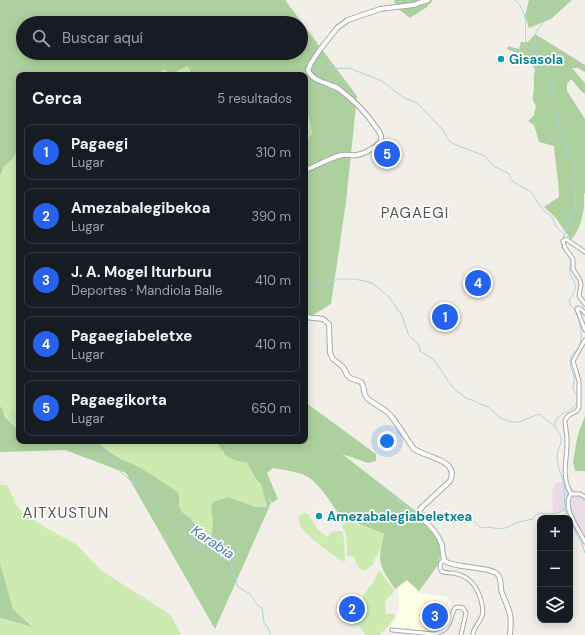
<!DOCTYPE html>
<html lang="es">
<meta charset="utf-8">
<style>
:root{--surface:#171b24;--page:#20242c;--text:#f1f3f6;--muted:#9ea1a6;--line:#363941;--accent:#2563eb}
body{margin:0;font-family:"DM Sans",sans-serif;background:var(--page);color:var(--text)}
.controls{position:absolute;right:12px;bottom:12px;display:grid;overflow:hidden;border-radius:8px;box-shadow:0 2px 10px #0003}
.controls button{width:36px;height:36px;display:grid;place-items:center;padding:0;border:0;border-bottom:1px solid var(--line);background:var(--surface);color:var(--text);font:20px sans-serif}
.you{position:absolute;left:387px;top:441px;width:14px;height:14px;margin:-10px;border:3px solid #fff;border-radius:50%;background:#1a73e8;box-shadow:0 0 0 6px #1a73e833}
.badge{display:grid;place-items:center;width:26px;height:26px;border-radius:50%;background:var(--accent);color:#fff;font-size:13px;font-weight:700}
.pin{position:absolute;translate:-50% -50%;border:2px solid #fff;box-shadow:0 1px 4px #0006}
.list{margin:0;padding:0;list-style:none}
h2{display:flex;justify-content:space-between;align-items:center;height:52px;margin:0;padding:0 16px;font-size:17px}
h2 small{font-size:13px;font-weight:400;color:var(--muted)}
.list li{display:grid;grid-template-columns:26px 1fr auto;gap:12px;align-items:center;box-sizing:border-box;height:56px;margin:0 8px 8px;padding:0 8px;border:1px solid var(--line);border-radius:8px}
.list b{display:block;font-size:15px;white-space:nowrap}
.list p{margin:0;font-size:13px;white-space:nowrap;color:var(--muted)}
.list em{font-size:13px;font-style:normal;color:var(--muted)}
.icon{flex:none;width:22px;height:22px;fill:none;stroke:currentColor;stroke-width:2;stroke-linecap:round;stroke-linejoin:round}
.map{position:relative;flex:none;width:585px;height:635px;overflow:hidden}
.search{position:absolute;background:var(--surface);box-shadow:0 2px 10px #0003;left:16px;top:16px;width:292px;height:44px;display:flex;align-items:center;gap:10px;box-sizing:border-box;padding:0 14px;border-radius:22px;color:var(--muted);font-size:15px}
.panel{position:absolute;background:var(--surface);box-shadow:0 2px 10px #0003;left:16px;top:72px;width:292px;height:372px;border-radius:8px}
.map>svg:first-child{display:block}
.industrial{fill:#ebdbe8}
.education{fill:#ffffe5}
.grass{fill:#cdebb0}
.forest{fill:#add19e;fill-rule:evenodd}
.pitch{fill:#88e0be}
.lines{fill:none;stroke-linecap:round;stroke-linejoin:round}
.stream{stroke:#aad3df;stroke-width:1}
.minor-casing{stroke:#a9a9a9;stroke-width:5}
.tertiary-casing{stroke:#a9a9a9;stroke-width:6}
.minor{stroke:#fff;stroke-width:3}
.tertiary{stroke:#fff;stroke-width:4}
.culture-dot{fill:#0f9aa8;stroke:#fff;stroke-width:1.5}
.labels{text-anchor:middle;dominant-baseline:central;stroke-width:3.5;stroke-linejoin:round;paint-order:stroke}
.culture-label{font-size:13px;font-weight:bold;fill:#0d838f;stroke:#fff;text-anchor:start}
.water-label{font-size:14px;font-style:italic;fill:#4a7aab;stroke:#fff}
.quarter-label{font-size:15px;letter-spacing:1px;fill:#555;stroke:#fff}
</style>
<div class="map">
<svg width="585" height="635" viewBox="0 0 585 635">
<rect width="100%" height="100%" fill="#f2efe9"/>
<path class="industrial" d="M 567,482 L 574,490 L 584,497 L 585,500 L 585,538 L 570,510 L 553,511 L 552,492 L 555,483 Z"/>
<path class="education" d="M 407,581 L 419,593 L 447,597 L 450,602 L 451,614 L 447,626 L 434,633 L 389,627 L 397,617 L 399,606 L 399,586 Z"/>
<g class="grass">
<path d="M 189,66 L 192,75 L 158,75 L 163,69 L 179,71 Z"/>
<path d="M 305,110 L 309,117 L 312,134 L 305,141 Z"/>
<path d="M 19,146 L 19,438 L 18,431 L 8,419 L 4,416 L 3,410 L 0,406 L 0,176 L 4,167 L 14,157 Z"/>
<path d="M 95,441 L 216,441 L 226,456 L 236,461 L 247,463 L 256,479 L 261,484 L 267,508 L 256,507 L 228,497 L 211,506 L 213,522 L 211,538 C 200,535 198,527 191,519 C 188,516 183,514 181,511 C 177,505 181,498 178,492 L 108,451 Z"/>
<path d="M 0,483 L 1,485 L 7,485 L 17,506 L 23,513 L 48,529 L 76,544 L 102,571 L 171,615 L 181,635 L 0,635 L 0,619 L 33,626 L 13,609 L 0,563 Z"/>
<path d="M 305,513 L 309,515 L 317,529 L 327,537 L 333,531 L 342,531 L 344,538 L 345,562 C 339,561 308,536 303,530 C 300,527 299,520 298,516 Z"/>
<path d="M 346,520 L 384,534 L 379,553 L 375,558 L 373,565 L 364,571 L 359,569 L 354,557 L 347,555 L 346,534 L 342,526 Z"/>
<path d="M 379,570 L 394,590 L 393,593 L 385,601 L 386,614 L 394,614 L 395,616 L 390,624 L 380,635 L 365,635 L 363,631 L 357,623 L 356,625 L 352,624 L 353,614 L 357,614 L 358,599 L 362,598 L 368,588 L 373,583 Z"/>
</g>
<g class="forest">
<path d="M 0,0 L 285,0 L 357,96 L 346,202 L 331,304 L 305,320 L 305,141 L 312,134 L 309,117 L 305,110 L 305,75 L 192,75 L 188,66 L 171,74 L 163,69 L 158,75 L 19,75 L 19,146 L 14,157 L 4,167 L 0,176 ZM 23,23 L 301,23 L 301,53 L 151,53 L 145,55 L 142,53 L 23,53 Z"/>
<path d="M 394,0 L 433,0 L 427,7 L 410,18 L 397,8 Z"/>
<path d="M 529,0 L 572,0 L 551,19 L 529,28 L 525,16 Z"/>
<path d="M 535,34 L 585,65 L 585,72 L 578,68 L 572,68 L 585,83 L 585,94 L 582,92 L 571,79 L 567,84 L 567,91 L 585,119 L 585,193 L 584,194 C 585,211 582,226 571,240 L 555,217 L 544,207 L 559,197 C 559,180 555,163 554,146 L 539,142 L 534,125 L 528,121 L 534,115 L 536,106 C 530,98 534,96 534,87 C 534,79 533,78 535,70 C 529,59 518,54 507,49 L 508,46 L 519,49 L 521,42 L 528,42 Z"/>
<path d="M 305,402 L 376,454 L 376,461 L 368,463 L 342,454 L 417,512 L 436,536 L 441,553 L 438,565 L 419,591 L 407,580 L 395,589 C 379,565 377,563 384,534 L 354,522 L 342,519 C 333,506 324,490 311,479 C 303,472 283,470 273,468 L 267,473 L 278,499 L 272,503 L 268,497 L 271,503 L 215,629 L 126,473 L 65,450 L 0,452 L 0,406 L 3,410 L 4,416 L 17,429 L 19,441 L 33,441 L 43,444 L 48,441 L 95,441 L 108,451 L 123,460 L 141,468 L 178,492 C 181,498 177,505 181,510 C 183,514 188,516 191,519 C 198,527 200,535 211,537 L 213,522 L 211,506 L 213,502 L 228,497 L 256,507 L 267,507 L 261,484 L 256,479 L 247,463 L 236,461 L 226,456 L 216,441 L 305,441 Z"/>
<path d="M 585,416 L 585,471 L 575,471 L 573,461 L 578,434 Z"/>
<path d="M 0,563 L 13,609 L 33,627 L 0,618 Z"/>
</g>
<path class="pitch" d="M 428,603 L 446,605 L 443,626 L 436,631 L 425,629 Z"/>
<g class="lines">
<g class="stream">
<path d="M 515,0 C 530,14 524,28 526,46 L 531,49 L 542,60 L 542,63 C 546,69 551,76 554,84 C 556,89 553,91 552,96 C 550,103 557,110 558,116 C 559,120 558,125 560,129 C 564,140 571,138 565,151 L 574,161 L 576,166 L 573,179 L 576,204 L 574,211 L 570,219 L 561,243 L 562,248 L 567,253"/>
<path d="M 125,18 L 133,11 L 134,0"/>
<path d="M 534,51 L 536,32 L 544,21 L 551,7 L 560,0"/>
<path d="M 311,72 L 324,69 L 349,68 L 382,81 L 404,98 L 417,103 L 423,109 L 443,130 L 449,141 L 454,144 L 485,156 L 494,166 L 509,174 L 511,179 L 515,183 L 531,192 L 543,210 L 552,217 L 556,226 L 564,235"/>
<path d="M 301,75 L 308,73"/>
<path d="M 305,284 L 316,285 L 339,279 L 355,279 L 372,283 L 390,298 L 399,312 L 401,313 L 409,336 L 419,345 L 420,351 L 433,359 L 454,389 L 466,398 L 475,401 L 480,404 L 488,407 L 500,418 L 512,422 L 519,422 L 539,414 L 554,426"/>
<path d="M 12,415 L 19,418"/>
<path d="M 92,441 L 123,474 L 147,495 L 148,501 L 160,510 L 175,527 L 185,534 L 191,542 L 215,555 L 225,558 L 231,563 L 233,574 L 237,581 L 237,586 L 250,594 L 258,606 L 262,608 L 264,622 L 270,632 L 270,635"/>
<path d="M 379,488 L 399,500 L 404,506 L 411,509 L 418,511"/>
<path d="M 421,512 C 439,517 458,515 474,522 C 477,523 478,526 481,528 L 488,527 L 500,529 L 505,528 L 519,522 L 532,519 L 538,513 C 550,514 553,515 564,510"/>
<path d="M 568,518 C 562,507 566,497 564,485 C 562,476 557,466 557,456 C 557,449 562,445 561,438 C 560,433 555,429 555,425 C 554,413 574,412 577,402 C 579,396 574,393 573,388 C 573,384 575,380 574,376 C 573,371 570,368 570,362 C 571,352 576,353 579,347 C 584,336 579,311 570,305 L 569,300 C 585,280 564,278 571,263 L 569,256"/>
<path d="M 570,521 L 582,544 L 585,553"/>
</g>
<g class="minor-casing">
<g id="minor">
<path d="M 585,252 L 566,239 L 563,241 L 565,248 L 573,259 L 573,269 L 580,280 L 581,285 L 579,296 L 585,304"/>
<path d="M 585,313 L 581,309 L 578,308 L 577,309 L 585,330"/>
<path d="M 571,494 C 560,474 568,460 567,439 C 567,433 565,427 565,420 L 569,415 L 577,411 L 579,407 L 579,381 L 573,361 L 585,340"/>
<path d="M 585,497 L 580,494 L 571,494 C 561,507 579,529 585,542"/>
<path d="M 444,559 L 440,564 L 441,571 C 445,573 449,573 453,573 C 468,576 475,583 480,597 C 482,603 484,610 482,616 C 480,623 473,627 473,635"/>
<path d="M 392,630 L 434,634 C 452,630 448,621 455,608 L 458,607 L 463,608 L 466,613 L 461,635"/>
</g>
</g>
<g class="tertiary-casing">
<g id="tertiary">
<path d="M 305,170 C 317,166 329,158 342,155 C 347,154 352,156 357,155 C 362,154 367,152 371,149 C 384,142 384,137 375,126 C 366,112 352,99 339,89 C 330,83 312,82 308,70 L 311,63 L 319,51 L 337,28 L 348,20 L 380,9 L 413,5 L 428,0"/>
<path d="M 305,317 L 323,319 L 329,324 L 330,353 L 333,359 L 343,367 L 347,375 L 350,378 L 361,382 L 363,385 L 365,395 L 369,400 L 386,411 L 392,417 L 414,449 C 427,458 460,460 450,481 L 420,509 L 420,517 C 430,525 438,533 442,545 C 443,551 442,556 445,561 C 457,569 492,566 498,575 C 502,580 500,588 502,593 C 510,613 512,613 510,635"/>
</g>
</g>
<use href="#minor" class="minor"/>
<use href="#tertiary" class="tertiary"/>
</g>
<g class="culture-dot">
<circle cx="501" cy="59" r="4"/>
<circle cx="319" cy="516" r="4"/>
</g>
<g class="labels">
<g class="culture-label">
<text x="509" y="59">Gisasola</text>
<text x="327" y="516">Amezabalegiabeletxea</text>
</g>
<g class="water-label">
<text transform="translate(213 542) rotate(34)">Karabia</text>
</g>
<g class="quarter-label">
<text x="415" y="213">PAGAEGI</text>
<text x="66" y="513">AITXUSTUN</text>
</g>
</g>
</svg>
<div class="controls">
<button>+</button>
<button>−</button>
<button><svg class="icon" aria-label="layers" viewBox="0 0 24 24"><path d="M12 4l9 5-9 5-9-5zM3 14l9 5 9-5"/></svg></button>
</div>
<div class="you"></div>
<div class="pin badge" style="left:445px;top:317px">1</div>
<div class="pin badge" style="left:352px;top:609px">2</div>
<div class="pin badge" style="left:435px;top:616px">3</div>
<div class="pin badge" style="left:478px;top:283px">4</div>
<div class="pin badge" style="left:387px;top:154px">5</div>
<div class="search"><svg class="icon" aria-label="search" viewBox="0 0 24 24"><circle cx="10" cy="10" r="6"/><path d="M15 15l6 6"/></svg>Buscar aquí</div>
<section class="panel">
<h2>Cerca<small>5 resultados</small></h2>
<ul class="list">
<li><span class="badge">1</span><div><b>Pagaegi</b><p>Lugar</p></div><em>310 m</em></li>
<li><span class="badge">2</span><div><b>Amezabalegibekoa</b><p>Lugar</p></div><em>390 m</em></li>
<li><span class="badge">3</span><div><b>J. A. Mogel Iturburu</b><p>Deportes · Mandiola Balle</p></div><em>410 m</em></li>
<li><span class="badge">4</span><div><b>Pagaegiabeletxe</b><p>Lugar</p></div><em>410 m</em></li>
<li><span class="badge">5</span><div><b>Pagaegikorta</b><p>Lugar</p></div><em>650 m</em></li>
</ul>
</section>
</div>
